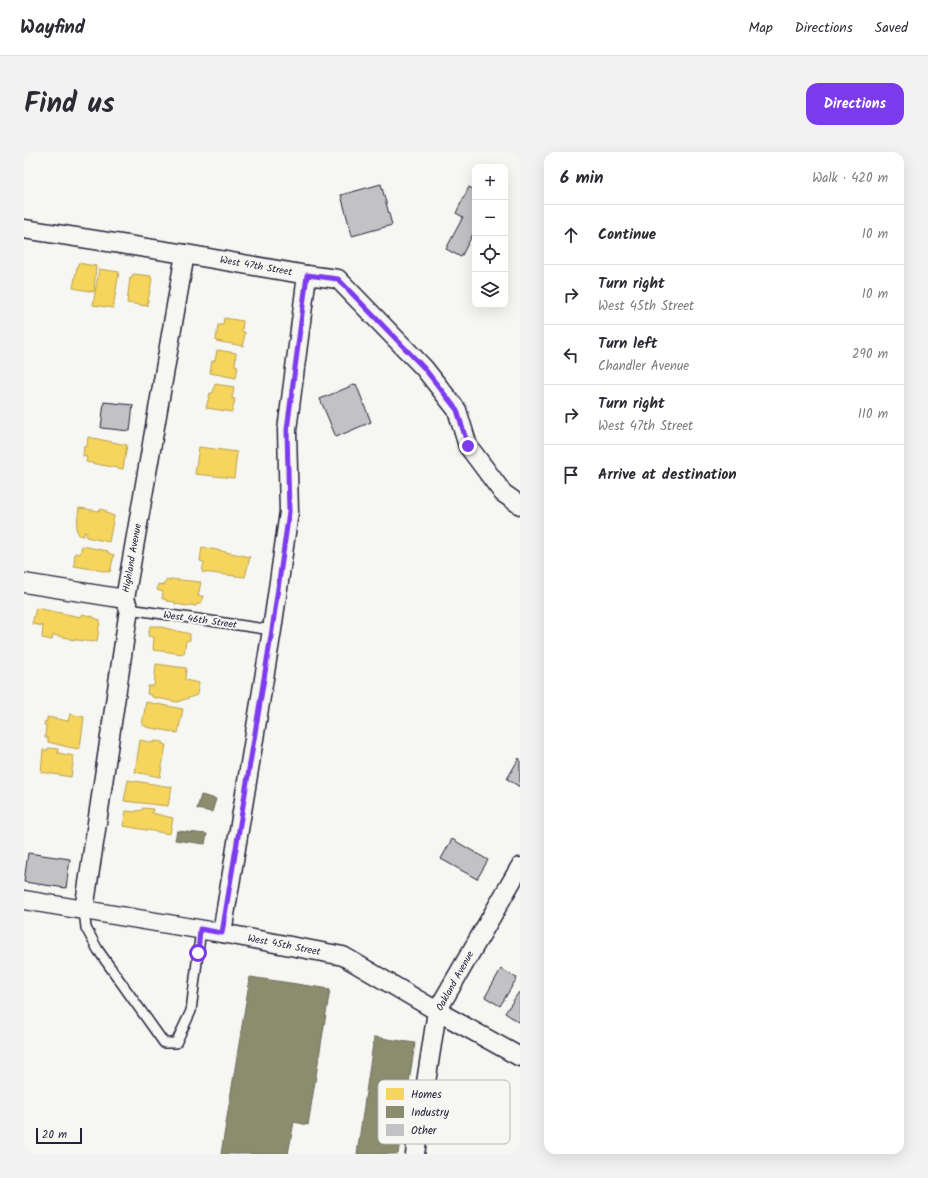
<!DOCTYPE html>
<meta charset="utf-8">
<style>
:root{--surface:#fff;--page:#f2f2f3;--text:#2b2b33;--muted:#7c7c81;--line:#e1e1e2;--accent:#7c3aed}
body{margin:0;font-family:Kalam,sans-serif;background:var(--page);color:var(--text)}
.controls{position:absolute;right:12px;top:12px;display:grid;overflow:hidden;border-radius:8px;box-shadow:0 4px 16px #0002}
.controls button{width:36px;height:36px;display:grid;place-items:center;padding:0;border:0;border-bottom:1px solid var(--line);background:var(--surface);color:var(--text);font:20px sans-serif}
.scale{position:absolute;left:12px;bottom:10px;width:46px;box-sizing:border-box;padding-left:4px;border:2px solid #22223b;border-top:0;font-size:11px;line-height:14px;white-space:nowrap;color:#22223b;-webkit-text-stroke:3px #f6f6f2;paint-order:stroke}
.stop{position:absolute;width:12px;height:12px;margin:-9px;border:3px solid #7c3aed;border-radius:50%;background:#fff}
.stop.end{background:#7c3aed;border-color:#fff;box-shadow:0 1px 4px #0008}
.list{margin:0;padding:0;list-style:none}
h2{display:flex;justify-content:space-between;align-items:center;height:52px;margin:0;padding:0 16px;font-size:17px}
h2 small{font-size:13px;font-weight:400;color:var(--muted)}
.list li{display:grid;grid-template-columns:26px 1fr auto;gap:12px;align-items:center;box-sizing:border-box;height:60px;padding:0 16px;border-top:1px solid var(--line)}
.list b{display:block;font-size:15px;white-space:nowrap}
.list p{margin:0;font-size:13px;white-space:nowrap;color:var(--muted)}
.list em{font-size:13px;font-style:normal;color:var(--muted)}
.icon{flex:none;width:22px;height:22px;fill:none;stroke:currentColor;stroke-width:2;stroke-linecap:round;stroke-linejoin:round}
.map{position:relative;flex:none;width:496px;height:1002px;overflow:hidden;border-radius:12px}
header{display:flex;align-items:center;gap:24px;box-sizing:border-box;height:56px;padding:0 20px;background:var(--surface);border-bottom:1px solid var(--line)}
header strong{font-size:19px}
nav{display:flex;gap:22px;margin-inline-start:auto;font-size:14px}
.intro{display:flex;align-items:center;justify-content:space-between;box-sizing:border-box;height:96px;padding:0 24px}
h1{margin:0;font-size:28px}
.button{padding:10px 18px;border-radius:12px;background:var(--accent);color:#fff;font-size:14px;font-weight:700}
main{display:flex;gap:24px;padding:0 24px}
aside{flex:1;background:var(--surface);border-radius:12px;box-shadow:0 4px 16px #0002}
.map>svg:first-child{display:block}
.homes{fill:#f6d55c;stroke:#b69f52}
.industry{fill:#8c8c6e;stroke:#6c6c5f}
.building{fill:#c2c2c4;stroke:#22223b}
.lines{fill:none;stroke-linecap:round;stroke-linejoin:round}
.lane-casing{stroke:#22223b;stroke-width:12}
.street-casing{stroke:#22223b;stroke-width:21}
.lane{stroke:#f6f6f2;stroke-width:9}
.street{stroke:#f6f6f2;stroke-width:18}
.route{stroke:#7c3aed;stroke-width:5}
.labels{text-anchor:middle;dominant-baseline:central;stroke-width:4;stroke-linejoin:round;paint-order:stroke}
.street-label{font-size:10px;fill:#22223b;stroke:#f6f6f2}
.key{fill:#f6f6f2;stroke:#b6b6bb;stroke-width:1}
.key-label{font-size:11px;fill:#22223b}
</style>
<header>
<strong>Wayfind</strong>
<nav><a>Map</a><a>Directions</a><a>Saved</a></nav>
</header>
<div class="intro"><h1>Find us</h1><a class="button">Directions</a></div>
<main>
<div class="map">
<svg width="496" height="1002" viewBox="0 0 496 1002">
<rect width="100%" height="100%" fill="#f6f6f2"/>
<filter id="ink" filterUnits="userSpaceOnUse"><feTurbulence type="fractalNoise" baseFrequency=".025" numOctaves="2"/><feDisplacementMap in="SourceGraphic" scale="8" xChannelSelector="R" yChannelSelector="G"/><feConvolveMatrix kernelMatrix="1 2 1 2 8 2 1 2 1" color-interpolation-filters="sRGB"/></filter>
<g filter="url(#ink)">
<g class="homes">
<path d="M 54,111 L 72,114 L 70,140 L 49,136 L 53,115 L 54,115 Z"/>
<path d="M 75,117 L 95,120 L 89,156 L 69,153 Z"/>
<path d="M 109,122 L 127,124 L 127,127 L 128,127 L 123,154 L 103,151 L 106,126 L 108,126 Z"/>
<path d="M 200,166 L 219,169 L 218,180 L 221,180 L 219,194 L 192,189 L 194,173 L 199,173 Z"/>
<path d="M 193,198 L 212,201 L 211,214 L 214,214 L 212,226 L 186,221 L 188,209 L 191,209 Z"/>
<path d="M 191,232 L 210,235 L 208,247 L 211,247 L 208,260 L 182,256 L 186,241 L 189,241 Z"/>
<path d="M 64,285 L 103,293 L 99,317 L 62,310 L 63,305 L 59,304 L 60,294 L 63,295 Z"/>
<path d="M 175,295 L 213,300 L 210,326 L 171,322 Z"/>
<path d="M 55,356 L 75,359 L 76,357 L 83,359 L 82,361 L 90,364 L 85,390 L 62,385 L 63,381 L 60,380 L 60,384 L 54,383 L 54,379 L 52,378 Z"/>
<path d="M 58,394 L 84,399 L 84,401 L 90,403 L 86,420 L 50,414 L 51,401 L 56,402 Z"/>
<path d="M 178,395 L 226,405 L 221,425 L 178,420 L 180,410 L 176,409 Z"/>
<path d="M 146,427 L 177,430 L 174,444 L 179,444 L 177,452 L 173,452 L 172,454 L 165,453 L 164,454 L 151,452 L 151,450 L 142,449 L 142,447 L 138,447 L 139,440 L 133,438 L 134,432 L 140,433 L 142,428 L 146,429 Z"/>
<path d="M 12,456 L 57,465 L 58,462 L 70,465 L 70,466 L 76,468 L 73,490 L 70,489 L 69,490 L 45,487 L 44,486 L 29,483 L 28,488 L 18,486 L 19,474 L 8,472 Z"/>
<path d="M 126,474 L 133,474 L 166,482 L 166,488 L 162,489 L 160,502 L 129,498 L 130,485 L 124,484 Z"/>
<path d="M 132,512 L 162,516 L 161,528 L 175,531 L 173,543 L 153,550 L 128,545 L 128,543 L 123,542 L 124,534 L 130,534 Z"/>
<path d="M 122,550 L 159,557 L 154,581 L 122,575 L 121,573 L 118,573 Z"/>
<path d="M 46,562 L 60,565 L 56,596 L 55,597 L 44,595 L 24,590 L 24,586 L 21,586 L 22,573 L 20,573 L 21,569 L 23,570 L 23,565 L 44,569 Z"/>
<path d="M 116,588 L 130,591 L 130,589 L 139,590 L 138,592 L 142,593 L 136,625 L 111,620 Z"/>
<path d="M 24,596 L 34,597 L 34,601 L 50,604 L 47,625 L 17,620 L 19,598 L 24,598 Z"/>
<path d="M 104,628 L 148,635 L 144,654 L 100,649 Z"/>
<path d="M 119,656 L 129,657 L 128,661 L 149,666 L 146,682 L 99,674 L 102,659 L 112,660 L 112,659 L 118,658 Z"/>
</g>
<g class="industry">
<path d="M 177,643 L 192,647 L 188,660 L 173,657 Z"/>
<path d="M 153,679 L 183,682 L 181,692 L 151,688 Z"/>
<path d="M 226,825 L 306,837 L 284,973 L 270,970 L 264,1002 L 197,1002 Z"/>
<path d="M 350,885 L 391,891 L 374,1002 L 333,1002 Z"/>
</g>
<g class="building">
<path d="M 357,32 L 368,73 L 328,84 L 317,43 Z"/>
<path d="M 445,35 L 451,38 L 451,78 L 437,105 L 422,97 L 439,65 L 432,61 Z"/>
<path d="M 332,232 L 347,270 L 312,285 L 296,247 Z"/>
<path d="M 80,250 L 109,253 L 106,279 L 77,276 Z"/>
<path d="M 495,606 L 496,607 L 496,635 L 483,627 Z"/>
<path d="M 428,687 L 464,708 L 453,727 L 417,707 Z"/>
<path d="M 4,701 L 46,707 L 42,736 L 0,730 Z"/>
<path d="M 477,817 L 493,826 L 476,854 L 461,845 Z"/>
<path d="M 495,840 L 496,840 L 496,871 L 481,861 Z"/>
</g>
<g class="lines">
<g class="lane-casing">
<g id="lane">
<path d="M 105,457 L 248,478"/>
<path d="M 60,758 L 62,776 L 74,798 L 140,891 L 152,891 L 167,859 L 177,777"/>
</g>
</g>
<g class="street-casing">
<g id="street">
<path d="M 0,77 L 161,102 L 283,123 L 314,127 L 400,216 L 433,258 L 444,294 L 479,341 L 496,353"/>
<path d="M 0,431 L 101,447"/>
<path d="M 0,748 L 198,781 L 319,804 L 413,859 L 496,905"/>
<path d="M 60,758 L 105,457 L 101,447 L 161,102"/>
<path d="M 198,781 L 248,478 L 265,360 L 263,278 L 283,123"/>
<path d="M 391,1002 L 413,859 L 496,715"/>
</g>
</g>
<use href="#lane" class="lane"/>
<use href="#street" class="street"/>
</g>
</g>
<g class="lines" filter="url(#ink)">
<path class="route" d="M 174,801 L 176,777 L 198,781 L 248,478 L 265,360 L 263,278 L 283,123 L 314,127 L 400,216 L 433,258 L 444,294"/>
</g>
<g class="labels">
<g class="street-label">
<text transform="translate(232 114) rotate(10)">West 47th Street</text>
<text transform="translate(108 406) rotate(-80)">Highland Avenue</text>
<text transform="translate(176 468) rotate(8)">West 46th Street</text>
<text transform="translate(260 793) rotate(11)">West 45th Street</text>
<text transform="translate(431 829) rotate(-61)">Oakland Avenue</text>
</g>
</g>
<rect x="354" y="928" width="132" height="64" rx="6" class="key"/>
<rect x="362" y="936" width="18" height="12" fill="#f6d55c"/>
<rect x="362" y="954" width="18" height="12" fill="#8c8c6e"/>
<rect x="362" y="972" width="18" height="12" fill="#c2c2c4"/>
<g class="key-label">
<text x="387" y="946">Homes</text>
<text x="387" y="964">Industry</text>
<text x="387" y="982">Other</text>
</g>
</svg>
<div class="controls">
<button>+</button>
<button>−</button>
<button><svg class="icon" aria-label="locate" viewBox="0 0 24 24"><circle cx="12" cy="12" r="6"/><path d="M12 2v4M12 18v4M2 12h4M18 12h4"/></svg></button>
<button><svg class="icon" aria-label="layers" viewBox="0 0 24 24"><path d="M12 4l9 5-9 5-9-5zM3 14l9 5 9-5"/></svg></button>
</div>
<div class="scale">20 m</div>
<div class="stop" style="left:174px;top:801px"></div>
<div class="stop end" style="left:444px;top:294px"></div>
</div>
<aside>
<h2>6 min<small>Walk · 420 m</small></h2>
<ul class="list">
<li><svg class="icon" aria-label="ahead" viewBox="0 0 24 24"><path d="M12 20V5M6 11l6-6 6 6"/></svg><div><b>Continue</b></div><em>10 m</em></li>
<li><svg class="icon" aria-label="right" viewBox="0 0 24 24"><path d="M7 20v-9h11M14 6l5 5-5 5"/></svg><div><b>Turn right</b><p>West 45th Street</p></div><em>10 m</em></li>
<li><svg class="icon" aria-label="left" viewBox="0 0 24 24"><path d="M17 20v-9H6M10 6l-5 5 5 5"/></svg><div><b>Turn left</b><p>Chandler Avenue</p></div><em>290 m</em></li>
<li><svg class="icon" aria-label="right" viewBox="0 0 24 24"><path d="M7 20v-9h11M14 6l5 5-5 5"/></svg><div><b>Turn right</b><p>West 47th Street</p></div><em>110 m</em></li>
<li><svg class="icon" aria-label="arrive" viewBox="0 0 24 24"><path d="M6 21V4h12l-3 4 3 4H6"/></svg><div><b>Arrive at destination</b></div></li>
</ul>
</aside>
</main>
